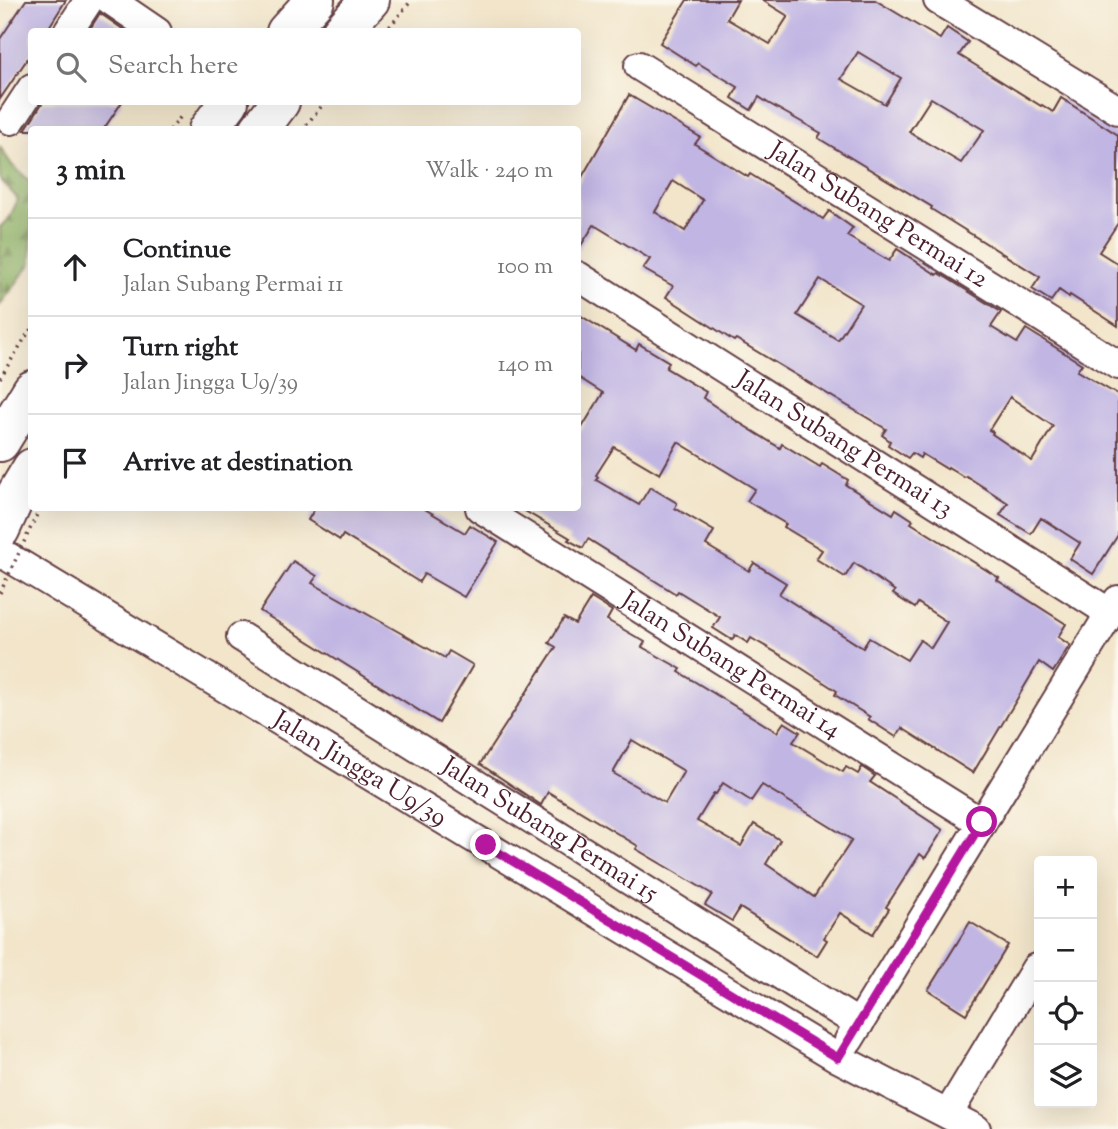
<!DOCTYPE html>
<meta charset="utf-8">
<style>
:root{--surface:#fff;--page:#f6f6f6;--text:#202124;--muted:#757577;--line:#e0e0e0}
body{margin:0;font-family:"Sorts Mill Goudy",serif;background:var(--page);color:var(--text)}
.controls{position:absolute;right:21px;bottom:21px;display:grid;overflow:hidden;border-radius:7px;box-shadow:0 7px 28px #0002}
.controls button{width:63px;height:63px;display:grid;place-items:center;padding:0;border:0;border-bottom:2px solid var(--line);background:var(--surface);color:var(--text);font:35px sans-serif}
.stop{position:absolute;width:21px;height:21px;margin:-16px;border:5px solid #b5179e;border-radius:50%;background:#fff}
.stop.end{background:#b5179e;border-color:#fff;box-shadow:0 2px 7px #0008}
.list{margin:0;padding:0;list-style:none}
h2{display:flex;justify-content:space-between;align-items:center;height:91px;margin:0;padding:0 28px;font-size:30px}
h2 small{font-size:23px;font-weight:400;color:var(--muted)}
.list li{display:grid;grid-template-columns:46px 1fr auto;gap:21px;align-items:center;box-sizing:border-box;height:98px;padding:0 28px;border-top:2px solid var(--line)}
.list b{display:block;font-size:26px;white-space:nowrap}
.list p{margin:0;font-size:23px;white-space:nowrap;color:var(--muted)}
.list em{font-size:23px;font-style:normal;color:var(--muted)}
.icon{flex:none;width:38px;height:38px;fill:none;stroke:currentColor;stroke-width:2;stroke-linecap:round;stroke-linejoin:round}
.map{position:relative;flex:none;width:1118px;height:1129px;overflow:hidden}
.search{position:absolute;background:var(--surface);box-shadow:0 7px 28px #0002;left:28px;top:28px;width:553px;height:77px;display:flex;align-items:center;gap:18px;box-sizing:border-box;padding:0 24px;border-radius:7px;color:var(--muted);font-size:26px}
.panel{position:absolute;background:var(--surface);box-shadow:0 7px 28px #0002;left:28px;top:126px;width:553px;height:385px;border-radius:7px}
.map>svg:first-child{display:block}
.forest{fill:url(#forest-firs);stroke:#6d6849;stroke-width:2}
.building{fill:#c1b5e3;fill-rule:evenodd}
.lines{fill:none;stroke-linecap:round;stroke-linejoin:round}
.minor-casing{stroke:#633d43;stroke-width:32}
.highway-casing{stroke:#633d43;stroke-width:42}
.path{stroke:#633d43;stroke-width:3.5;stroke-dasharray:2 5;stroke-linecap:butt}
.minor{stroke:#fff;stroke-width:28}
.highway{stroke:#fff;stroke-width:38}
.path-bridge{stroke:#633d43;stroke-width:3.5;stroke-dasharray:2 5;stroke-linecap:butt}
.route{stroke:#b5179e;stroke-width:9}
.labels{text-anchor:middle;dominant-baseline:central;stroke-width:7;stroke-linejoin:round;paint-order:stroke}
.street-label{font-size:26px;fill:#4a1f2b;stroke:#fbf7ec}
</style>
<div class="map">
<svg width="1118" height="1129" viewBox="0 0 1118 1129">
<defs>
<pattern id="forest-firs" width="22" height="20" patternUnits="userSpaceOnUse" patternTransform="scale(1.75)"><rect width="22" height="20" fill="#90b267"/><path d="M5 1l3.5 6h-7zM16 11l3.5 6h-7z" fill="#789055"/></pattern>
</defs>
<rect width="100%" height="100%" fill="#fbf7ec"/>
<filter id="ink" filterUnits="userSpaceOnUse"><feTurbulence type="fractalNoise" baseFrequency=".0143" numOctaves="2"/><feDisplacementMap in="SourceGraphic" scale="14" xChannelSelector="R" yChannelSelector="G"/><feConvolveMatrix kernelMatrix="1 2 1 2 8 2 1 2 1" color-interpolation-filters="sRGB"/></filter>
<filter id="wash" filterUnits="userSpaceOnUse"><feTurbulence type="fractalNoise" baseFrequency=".00686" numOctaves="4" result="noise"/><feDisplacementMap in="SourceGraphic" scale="28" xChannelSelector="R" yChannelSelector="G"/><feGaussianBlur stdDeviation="1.57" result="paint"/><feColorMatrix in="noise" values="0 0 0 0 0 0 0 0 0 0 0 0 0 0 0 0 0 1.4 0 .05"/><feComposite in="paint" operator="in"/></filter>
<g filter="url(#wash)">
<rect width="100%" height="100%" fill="#f2e5ca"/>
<path class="forest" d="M 0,147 L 12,165 L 32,183 L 31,263 L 0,305 L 0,227 L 10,217 L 18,199 L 0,179 Z"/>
<g id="blocks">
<g class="building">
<path d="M 26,0 L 66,0 L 46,32 L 32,32 L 32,52 L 0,99 L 0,39 Z"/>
<path d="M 687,0 L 738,0 L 727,19 L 770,44 L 788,16 L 762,0 L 875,0 L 940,39 L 947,28 L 968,42 L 959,55 L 1041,106 L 1042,105 L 1053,112 L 1061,98 L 1118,135 L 1118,223 L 1099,252 L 1118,264 L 1118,326 L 1070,295 L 1069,297 L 1059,290 L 1051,301 L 1032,289 L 1040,277 L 931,209 L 932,207 L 818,138 L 821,133 L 768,103 L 759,97 L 751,110 L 732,98 L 738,87 L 698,63 L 696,66 L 660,43 ZM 858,52 L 901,78 L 885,104 L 841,79 ZM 931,98 L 984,130 L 961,163 L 909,132 Z"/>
<path d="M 100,13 L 101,14 L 127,32 L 88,32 Z"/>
<path d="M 629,95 L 700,137 L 695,144 L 748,177 L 750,174 L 823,219 L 829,211 L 853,228 L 847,236 L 889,261 L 897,249 L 937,275 L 939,273 L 1001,312 L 991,327 L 1017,343 L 1026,329 L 1082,364 L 1077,371 L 1118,395 L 1118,535 L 1093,574 L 1070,559 L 1080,543 L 1041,518 L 1031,534 L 1000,515 L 1008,503 L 966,476 L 964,477 L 948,467 L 947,469 L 922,454 L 920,458 L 912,453 L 908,458 L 888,445 L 890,441 L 882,435 L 886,429 L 736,339 L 734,341 L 666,297 L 673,286 L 643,269 L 650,259 L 594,225 L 578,250 L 578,184 ZM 673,181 L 703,200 L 685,231 L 655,212 ZM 820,279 L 861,304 L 838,340 L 797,315 ZM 1010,397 L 1053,426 L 1032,461 L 992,434 L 993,432 L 989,430 Z"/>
<path d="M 43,102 L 122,102 L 103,130 L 25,130 Z"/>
<path d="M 578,314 L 636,350 L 639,344 L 669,362 L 666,368 L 706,392 L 703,398 L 735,420 L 780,448 L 782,444 L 820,467 L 822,464 L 848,480 L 846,485 L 893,514 L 896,509 L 913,520 L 911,523 L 999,578 L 997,580 L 1066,624 L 1058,637 L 1070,645 L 1053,672 L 1039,662 L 973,773 L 902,728 L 896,737 L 868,719 L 870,717 L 835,695 L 837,691 L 789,660 L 751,638 L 748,643 L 735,635 L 732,640 L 713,628 L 720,617 L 678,591 L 676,594 L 588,539 L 583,548 L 568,540 L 570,538 L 520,508 L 578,508 L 578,434 L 603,393 L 578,377 ZM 678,442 L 755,489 L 747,501 L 786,524 L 784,527 L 822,550 L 816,559 L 845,577 L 854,563 L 895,591 L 893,594 L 915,608 L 918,603 L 947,622 L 931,648 L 920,640 L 907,660 L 869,638 L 863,648 L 779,594 L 786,583 L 754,563 L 749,571 L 706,545 L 714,531 L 675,508 L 677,503 L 650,487 L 639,505 L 596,480 L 598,477 L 596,475 L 614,447 L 660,474 Z"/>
<path d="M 315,508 L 423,508 L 465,533 L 470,525 L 498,542 L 464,597 L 424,574 L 419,582 L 343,535 L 340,540 L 308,520 Z"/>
<path d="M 293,561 L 317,576 L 312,583 L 445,658 L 449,651 L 473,665 L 439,723 L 260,611 Z"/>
<path d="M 591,598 L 612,611 L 607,620 L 645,642 L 642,647 L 681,669 L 679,672 L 777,732 L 784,722 L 800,732 L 793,742 L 843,772 L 846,767 L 858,774 L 862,767 L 875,776 L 870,782 L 943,830 L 925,858 L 920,854 L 886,907 L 889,909 L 873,934 L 840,913 L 824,938 L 827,940 L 817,956 L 740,908 L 732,921 L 705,905 L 712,894 L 636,849 L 638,846 L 548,792 L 541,805 L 480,764 L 556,647 L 549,643 L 564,618 L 575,624 ZM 632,740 L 684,771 L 665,803 L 613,773 ZM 723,783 L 751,801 L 762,785 L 852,840 L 814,897 L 766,864 L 780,840 L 754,824 L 741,846 L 697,821 L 714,793 L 716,794 Z"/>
<path d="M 970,922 L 1008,945 L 966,1014 L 928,990 Z"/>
</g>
</g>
</g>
<g filter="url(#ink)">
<use href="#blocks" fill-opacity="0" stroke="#633d43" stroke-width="2"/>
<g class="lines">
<g class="minor-casing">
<g id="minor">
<path d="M 110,0 L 157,32"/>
<path d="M 938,0 L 1118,110"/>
<path d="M 68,32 L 89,0"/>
<path id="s1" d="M 639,66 L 1118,365"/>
<path d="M 11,120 L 32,88"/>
<path id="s2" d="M 578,276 L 1110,613"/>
<path id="s3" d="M 480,508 L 982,823"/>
<path id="s4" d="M 0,552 L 838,1058 L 976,1129"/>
<path id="s5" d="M 241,637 L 859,1024"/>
<path d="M 849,1040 L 1118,600"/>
<path d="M 948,1114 L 1036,968"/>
</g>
</g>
<g class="highway-casing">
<g id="highway">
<path d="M 286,32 L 315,0"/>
<path d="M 341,32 L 370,0"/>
<path d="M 208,130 L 229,102"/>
<path d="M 259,130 L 280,102"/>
<path d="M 0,442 L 32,390"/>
<path d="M 0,530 L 17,493 L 32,468"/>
</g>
</g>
<g class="path">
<path d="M 385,32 L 412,0"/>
<path d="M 170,130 L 182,115"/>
<path d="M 302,130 L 325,102"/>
<path d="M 0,378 L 32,327"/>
</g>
<use href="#minor" class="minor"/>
<use href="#highway" class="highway"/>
<path class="path-bridge" d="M 0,593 L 40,508"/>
</g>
</g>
<g class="lines" filter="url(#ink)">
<path class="route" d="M 486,845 L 838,1058 L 982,822"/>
</g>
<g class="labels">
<g class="street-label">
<text stroke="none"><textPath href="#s1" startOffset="282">Jalan Subang Permai 12</textPath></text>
<text stroke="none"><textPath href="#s2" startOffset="315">Jalan Subang Permai 13</textPath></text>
<text stroke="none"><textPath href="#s3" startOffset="296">Jalan Subang Permai 14</textPath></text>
<text stroke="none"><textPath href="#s4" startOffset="420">Jalan Jingga U9/39</textPath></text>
<text stroke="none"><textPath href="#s5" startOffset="364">Jalan Subang Permai 15</textPath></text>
</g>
</g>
</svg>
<div class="controls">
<button>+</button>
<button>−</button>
<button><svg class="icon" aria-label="locate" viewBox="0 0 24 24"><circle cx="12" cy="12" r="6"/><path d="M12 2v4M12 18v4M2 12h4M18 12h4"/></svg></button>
<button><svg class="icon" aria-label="layers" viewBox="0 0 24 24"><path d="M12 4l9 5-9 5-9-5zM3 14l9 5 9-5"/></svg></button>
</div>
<div class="stop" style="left:982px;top:822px"></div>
<div class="stop end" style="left:486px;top:845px"></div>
<div class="search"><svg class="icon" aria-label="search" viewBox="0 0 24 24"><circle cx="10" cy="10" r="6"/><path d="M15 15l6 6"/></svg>Search here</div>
<section class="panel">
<h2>3 min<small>Walk · 240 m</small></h2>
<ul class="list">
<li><svg class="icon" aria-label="ahead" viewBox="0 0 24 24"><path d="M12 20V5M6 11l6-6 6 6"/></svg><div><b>Continue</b><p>Jalan Subang Permai 11</p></div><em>100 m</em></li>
<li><svg class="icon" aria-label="right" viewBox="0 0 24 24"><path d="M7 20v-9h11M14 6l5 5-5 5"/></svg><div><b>Turn right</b><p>Jalan Jingga U9/39</p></div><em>140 m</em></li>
<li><svg class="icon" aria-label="arrive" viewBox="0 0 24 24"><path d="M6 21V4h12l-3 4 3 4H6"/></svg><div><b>Arrive at destination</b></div></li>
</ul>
</section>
</div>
